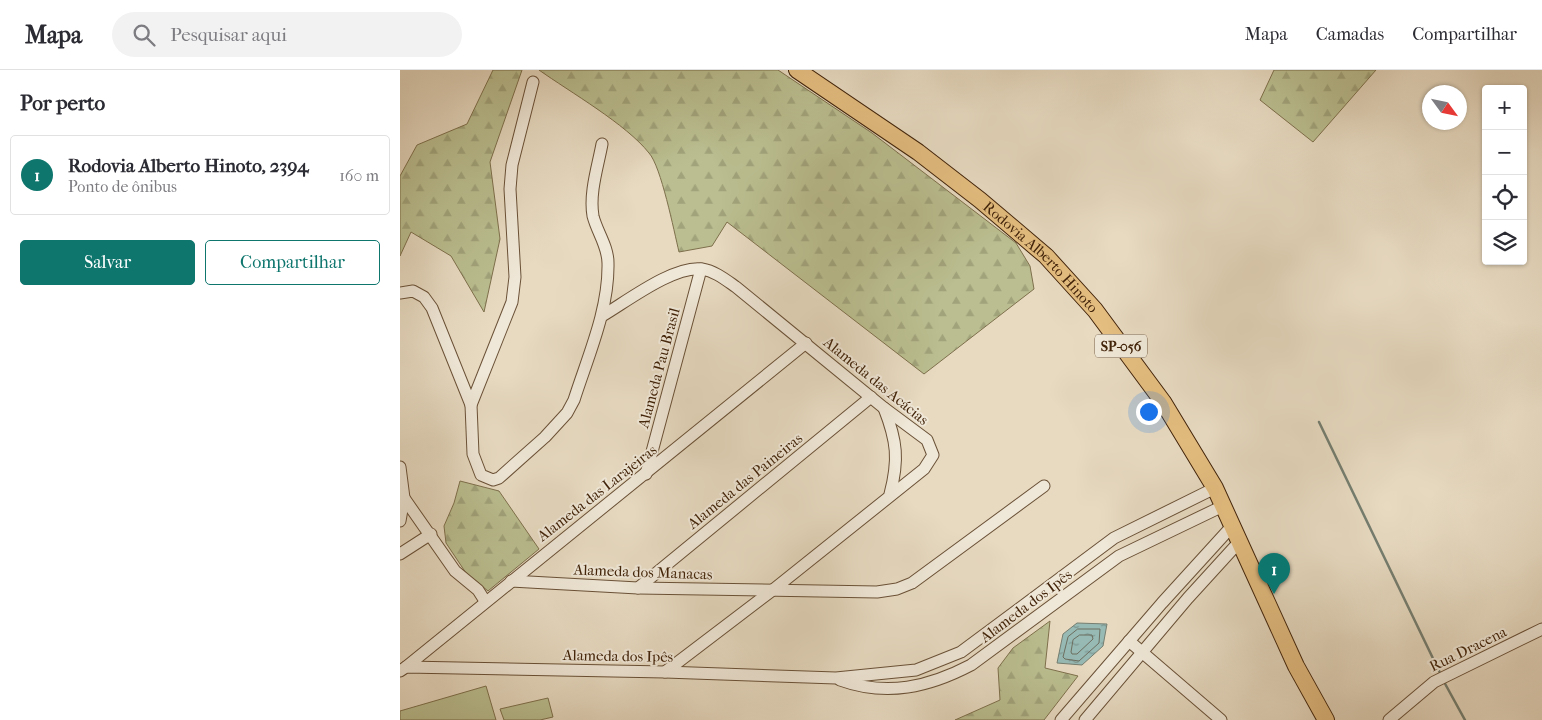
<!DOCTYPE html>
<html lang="pt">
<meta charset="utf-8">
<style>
:root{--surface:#fff;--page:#f2f2f3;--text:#2b2b33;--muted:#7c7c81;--line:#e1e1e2;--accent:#0f766e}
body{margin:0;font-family:"IM FELL French Canon",serif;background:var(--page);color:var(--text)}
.controls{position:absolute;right:15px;top:15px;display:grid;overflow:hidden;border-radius:5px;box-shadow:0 1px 4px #0004}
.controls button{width:45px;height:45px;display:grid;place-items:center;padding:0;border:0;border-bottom:1px solid var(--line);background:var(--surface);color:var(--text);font:25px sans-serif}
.compass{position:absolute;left:1022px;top:15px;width:45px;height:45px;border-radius:50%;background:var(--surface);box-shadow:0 1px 4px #0004;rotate:123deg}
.you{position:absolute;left:748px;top:341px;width:18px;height:18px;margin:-12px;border:4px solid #fff;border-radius:50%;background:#1a73e8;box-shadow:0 0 0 8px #1a73e833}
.badge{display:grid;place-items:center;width:32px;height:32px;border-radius:50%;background:var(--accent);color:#fff;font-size:16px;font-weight:700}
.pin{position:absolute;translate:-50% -41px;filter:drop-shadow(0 1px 2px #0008)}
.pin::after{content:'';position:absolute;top:26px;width:18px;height:15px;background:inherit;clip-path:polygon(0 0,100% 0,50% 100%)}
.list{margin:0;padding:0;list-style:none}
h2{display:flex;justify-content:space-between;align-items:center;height:65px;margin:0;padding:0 20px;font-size:21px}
h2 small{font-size:16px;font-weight:400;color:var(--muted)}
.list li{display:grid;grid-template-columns:32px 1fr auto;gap:15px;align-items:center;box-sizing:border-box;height:80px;margin:0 10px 10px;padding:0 10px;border:1px solid var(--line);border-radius:5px}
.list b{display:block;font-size:19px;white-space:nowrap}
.list p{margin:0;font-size:16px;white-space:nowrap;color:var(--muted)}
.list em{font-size:16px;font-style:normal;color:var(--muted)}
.actions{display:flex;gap:10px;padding:15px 20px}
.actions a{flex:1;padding:11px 0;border:1px solid var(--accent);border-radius:5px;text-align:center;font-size:18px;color:var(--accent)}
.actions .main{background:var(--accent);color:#fff}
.icon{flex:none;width:28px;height:28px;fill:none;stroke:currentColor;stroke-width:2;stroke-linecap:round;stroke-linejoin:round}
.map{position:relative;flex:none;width:1142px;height:650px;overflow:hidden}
header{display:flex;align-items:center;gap:30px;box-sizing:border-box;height:70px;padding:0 25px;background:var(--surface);border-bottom:1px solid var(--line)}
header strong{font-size:24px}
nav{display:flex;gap:28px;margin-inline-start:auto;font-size:18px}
.search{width:350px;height:45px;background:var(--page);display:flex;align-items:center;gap:12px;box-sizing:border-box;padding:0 18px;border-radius:28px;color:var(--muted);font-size:19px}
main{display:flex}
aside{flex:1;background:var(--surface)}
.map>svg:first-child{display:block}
.grass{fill:#babe90;stroke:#7e704c}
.forest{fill:url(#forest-firs);stroke:#7e704c}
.water{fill:url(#water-ripples);stroke:#757e70}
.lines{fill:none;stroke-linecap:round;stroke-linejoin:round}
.shore{stroke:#6c6e5f;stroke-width:1}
.stream{stroke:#757e70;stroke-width:2.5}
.minor-casing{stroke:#6a5137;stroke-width:13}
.primary-casing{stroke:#412309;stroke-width:18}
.minor{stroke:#efe7d7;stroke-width:11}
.primary{stroke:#e4bd80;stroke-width:16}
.labels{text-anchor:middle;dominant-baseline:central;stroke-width:4;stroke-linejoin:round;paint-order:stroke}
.shield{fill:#efe7d7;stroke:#755e47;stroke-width:1}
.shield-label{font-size:14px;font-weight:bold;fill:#412309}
.street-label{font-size:15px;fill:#412309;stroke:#efe7d7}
</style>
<header>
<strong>Mapa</strong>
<div class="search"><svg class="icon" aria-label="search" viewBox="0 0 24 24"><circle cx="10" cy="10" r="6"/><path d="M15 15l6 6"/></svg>Pesquisar aqui</div>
<nav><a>Mapa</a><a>Camadas</a><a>Compartilhar</a></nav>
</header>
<main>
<aside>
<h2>Por perto<small></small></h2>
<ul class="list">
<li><span class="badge">1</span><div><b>Rodovia Alberto Hinoto, 2394</b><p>Ponto de ônibus</p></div><em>160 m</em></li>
</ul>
<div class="actions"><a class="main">Salvar</a><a>Compartilhar</a></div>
</aside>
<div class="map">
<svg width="1142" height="650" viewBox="0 0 1142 650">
<defs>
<pattern id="forest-firs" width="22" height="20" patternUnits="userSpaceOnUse" patternTransform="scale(1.25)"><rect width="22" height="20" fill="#babe90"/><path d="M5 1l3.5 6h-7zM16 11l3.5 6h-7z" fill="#a1a37b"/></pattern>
<pattern id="water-ripples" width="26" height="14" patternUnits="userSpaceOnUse" patternTransform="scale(1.25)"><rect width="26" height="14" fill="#97bab5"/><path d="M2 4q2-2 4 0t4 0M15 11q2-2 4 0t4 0" fill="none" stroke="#7d9791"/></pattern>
</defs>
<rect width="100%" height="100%" fill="#e7dac1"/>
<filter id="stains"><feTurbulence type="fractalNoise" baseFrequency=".004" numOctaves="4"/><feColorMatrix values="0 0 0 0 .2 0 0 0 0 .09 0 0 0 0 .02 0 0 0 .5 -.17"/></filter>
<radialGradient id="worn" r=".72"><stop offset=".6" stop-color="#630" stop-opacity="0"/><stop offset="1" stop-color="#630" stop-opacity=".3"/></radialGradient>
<g class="grass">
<path d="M 86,616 L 96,650 L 0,650 L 0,641 Z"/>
<path d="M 148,628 L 153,647 L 140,650 L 104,650 L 100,639 Z"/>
</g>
<g class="forest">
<path d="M 93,0 L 122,0 L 90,92 L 100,169 L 84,242 L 51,186 L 11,162 L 0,186 L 0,106 L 17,75 L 67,54 Z"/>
<path d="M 139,0 L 378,0 L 472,63 L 616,173 L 630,196 L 634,219 L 524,304 L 327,152 L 312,176 L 279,182 C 274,161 261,96 249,83 C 226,54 170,22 139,0 Z"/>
<path d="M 874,0 L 976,0 L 913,72 L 860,30 Z"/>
<path d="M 60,411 L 99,421 L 139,479 L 88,521 L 66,503 L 46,473 L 44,456 L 54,433 Z"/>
<path d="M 650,551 L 645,598 L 678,606 L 644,650 L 555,650 L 600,630 L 598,598 L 613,578 Z"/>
</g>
<path class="water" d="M 677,553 L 707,554 L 703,576 L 682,595 L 657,593 L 663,564 Z"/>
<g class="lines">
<g class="shore">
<path d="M 678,559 L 700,559 L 699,573 L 679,591 L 665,589 L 663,587 L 668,567 Z"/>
<path d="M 680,565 L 692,565 L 693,569 L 677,584 L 672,584 L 671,582 L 673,570 Z"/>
</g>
<g class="stream">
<path d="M 919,352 L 1041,605"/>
<path d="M 1043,610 L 1065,650"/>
</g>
<g class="minor-casing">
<g id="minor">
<path d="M 133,12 L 112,95 L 110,119 L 115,207 L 112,232 L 71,335 L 73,384 L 81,405 L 93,410 L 99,408 L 145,367 L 167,343 L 174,330 C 188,286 209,240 208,193 C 208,176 197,162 193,146 C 189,123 198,96 202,74"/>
<path d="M 0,223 L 13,221 L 24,227 L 32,238 L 71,335"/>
<path d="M 202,246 C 226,232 274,195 302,199 C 315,201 326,210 336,217 L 484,338 L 527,370 L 533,385 L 524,399 L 374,519 L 265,602"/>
<path d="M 484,338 C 497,371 499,390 490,424"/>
<path d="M 0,397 L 4,428 L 0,451"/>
<path d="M 246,404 L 301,199"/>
<path d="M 4,428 L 55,501 L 78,520 L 85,531"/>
<path d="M 0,484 L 31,464"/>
<path d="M 111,511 L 238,518 L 477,522 L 497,519 L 512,513 L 644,416"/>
<path d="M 238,518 L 471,327"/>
<path d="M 729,571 L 821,650"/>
<path d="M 6,597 L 406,273"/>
<path d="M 0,601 L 6,597 L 265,602 L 436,608 L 516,600 L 561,582 L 714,468 L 815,418"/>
<path d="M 440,610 C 487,627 529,617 571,595 L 719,486 L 823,436"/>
<path d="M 661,650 L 762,533 L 833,455"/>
<path d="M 685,650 L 788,528 L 840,471"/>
<path d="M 989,650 L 1034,612 L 1142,559"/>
</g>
</g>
<g class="primary-casing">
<g id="primary">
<path id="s1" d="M 397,0 L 518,82 L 580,130 L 646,186 L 695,240 L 763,332 L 815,418 L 896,596 L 926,650"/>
</g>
</g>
<use href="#minor" class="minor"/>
<use href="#primary" class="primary"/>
</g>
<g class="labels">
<rect class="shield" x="695" y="264.5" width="52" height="23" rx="4"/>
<g class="shield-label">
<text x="721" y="276">SP-056</text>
</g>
<g class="street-label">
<text stroke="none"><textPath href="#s1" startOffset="308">Rodovia Alberto Hinoto</textPath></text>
<text transform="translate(259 298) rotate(-75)">Alameda Pau Brasil</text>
<text transform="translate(476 311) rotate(39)">Alameda das Acácias</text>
<text transform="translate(345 411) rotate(-39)">Alameda das Paineiras</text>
<text transform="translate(197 423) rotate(-38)">Alameda das Larajeiras</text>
<text transform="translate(243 502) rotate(2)">Alameda dos Manacas</text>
<text transform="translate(626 536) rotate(-37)">Alameda dos Ipês</text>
<text transform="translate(1068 579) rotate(-26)">Rua Dracena</text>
<text transform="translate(218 586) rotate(1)">Alameda dos Ipês</text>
</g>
</g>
<rect width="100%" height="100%" filter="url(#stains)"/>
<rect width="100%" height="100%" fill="url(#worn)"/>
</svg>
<div class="controls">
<button>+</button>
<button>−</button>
<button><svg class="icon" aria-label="locate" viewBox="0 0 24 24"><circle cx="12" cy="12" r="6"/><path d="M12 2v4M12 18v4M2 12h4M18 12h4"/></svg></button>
<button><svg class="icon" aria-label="layers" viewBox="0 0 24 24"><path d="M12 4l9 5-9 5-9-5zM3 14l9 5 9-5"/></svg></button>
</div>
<svg class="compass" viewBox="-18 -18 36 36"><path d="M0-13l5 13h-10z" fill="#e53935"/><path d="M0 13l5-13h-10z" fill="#7c7c81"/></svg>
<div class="you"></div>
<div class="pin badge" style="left:874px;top:524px">1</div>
</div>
</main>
